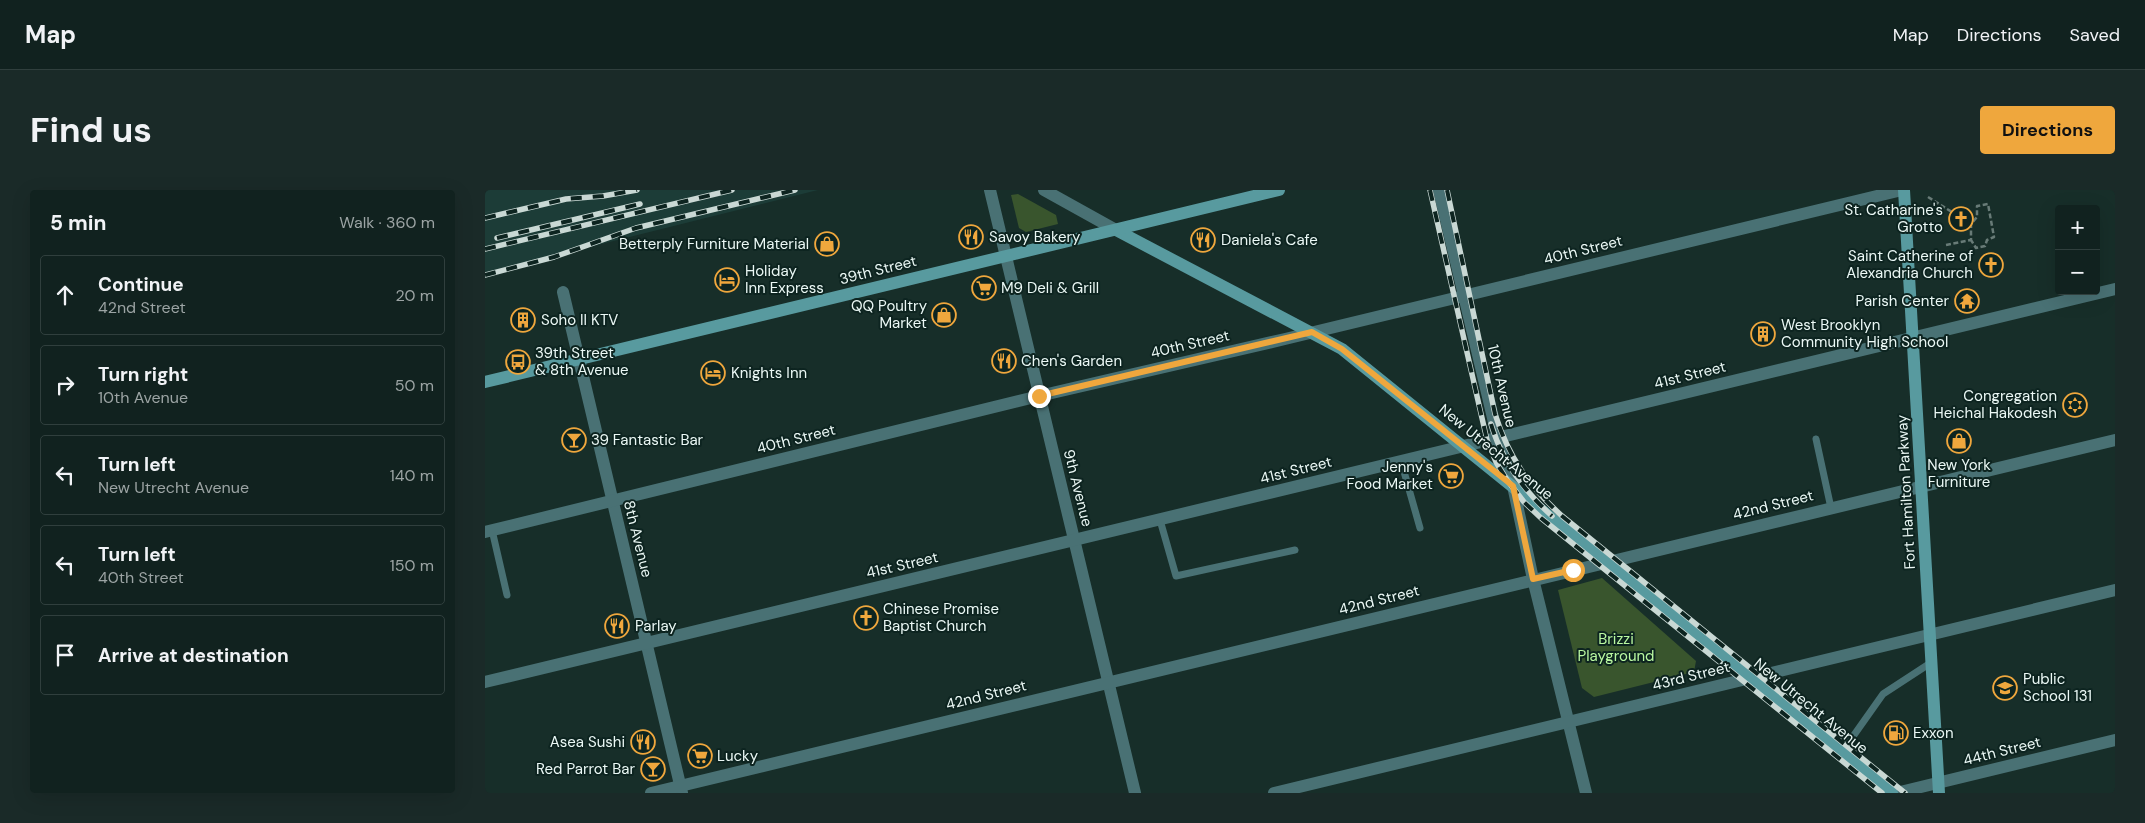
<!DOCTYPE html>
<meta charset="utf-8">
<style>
:root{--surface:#11221f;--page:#1a2a28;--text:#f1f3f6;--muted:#9ca4a4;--line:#303f3d;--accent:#efa73d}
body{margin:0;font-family:"DM Sans",sans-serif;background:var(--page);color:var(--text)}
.controls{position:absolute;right:15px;top:15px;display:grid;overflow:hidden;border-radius:5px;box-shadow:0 5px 20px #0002}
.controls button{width:45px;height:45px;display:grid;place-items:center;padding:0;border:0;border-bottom:1px solid var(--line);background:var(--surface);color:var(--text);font:25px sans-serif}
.stop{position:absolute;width:15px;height:15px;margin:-11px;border:4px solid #efa73d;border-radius:50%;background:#fff}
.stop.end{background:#efa73d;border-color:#fff;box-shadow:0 1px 5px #0008}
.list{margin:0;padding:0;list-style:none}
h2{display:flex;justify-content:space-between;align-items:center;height:65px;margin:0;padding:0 20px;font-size:21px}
h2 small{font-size:16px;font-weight:400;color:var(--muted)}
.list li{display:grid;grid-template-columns:32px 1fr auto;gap:15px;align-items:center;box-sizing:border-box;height:80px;margin:0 10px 10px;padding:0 10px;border:1px solid var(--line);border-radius:5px}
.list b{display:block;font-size:19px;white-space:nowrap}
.list p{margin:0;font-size:16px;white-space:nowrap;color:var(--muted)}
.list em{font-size:16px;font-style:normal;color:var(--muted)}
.icon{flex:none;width:28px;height:28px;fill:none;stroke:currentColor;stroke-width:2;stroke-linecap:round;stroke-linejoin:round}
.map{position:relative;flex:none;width:1630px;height:603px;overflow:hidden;border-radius:5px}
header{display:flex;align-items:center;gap:30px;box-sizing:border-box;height:70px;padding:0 25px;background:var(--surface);border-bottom:1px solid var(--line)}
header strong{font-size:24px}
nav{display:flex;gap:28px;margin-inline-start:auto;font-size:18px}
.intro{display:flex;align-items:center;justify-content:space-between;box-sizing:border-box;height:120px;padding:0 30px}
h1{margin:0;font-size:35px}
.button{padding:12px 22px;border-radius:5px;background:var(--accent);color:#111;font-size:18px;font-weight:700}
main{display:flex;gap:30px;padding:0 30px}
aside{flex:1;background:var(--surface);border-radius:5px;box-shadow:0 5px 20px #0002}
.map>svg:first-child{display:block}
.built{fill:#1c3c37}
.green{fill:#39552d}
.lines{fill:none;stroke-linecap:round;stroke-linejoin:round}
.path{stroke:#687b77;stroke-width:2.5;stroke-dasharray:5 2.5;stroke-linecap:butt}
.lane{stroke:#497174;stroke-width:7}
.street{stroke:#497174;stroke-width:12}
.secondary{stroke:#589a9f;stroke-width:12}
.rail-casing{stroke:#c9d8d4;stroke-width:5.5}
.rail{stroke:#0d2420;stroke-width:4;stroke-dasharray:11;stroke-linecap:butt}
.route{stroke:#efa73d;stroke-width:6}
.labels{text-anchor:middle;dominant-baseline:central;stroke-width:4;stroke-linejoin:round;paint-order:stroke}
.poi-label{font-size:15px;fill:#ebf8f5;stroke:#0d2420;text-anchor:start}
.street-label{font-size:15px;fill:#ebf8f5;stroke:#0d2420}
.park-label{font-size:15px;fill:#baf8a1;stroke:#0d2420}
</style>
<header>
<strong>Map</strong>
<nav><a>Map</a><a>Directions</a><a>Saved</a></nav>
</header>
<div class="intro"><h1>Find us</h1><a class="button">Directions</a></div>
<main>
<aside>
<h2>5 min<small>Walk · 360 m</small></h2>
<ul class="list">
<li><svg class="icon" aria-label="ahead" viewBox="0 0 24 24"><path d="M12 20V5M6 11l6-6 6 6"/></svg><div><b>Continue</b><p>42nd Street</p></div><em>20 m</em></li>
<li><svg class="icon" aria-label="right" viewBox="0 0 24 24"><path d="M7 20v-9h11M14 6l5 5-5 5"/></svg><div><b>Turn right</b><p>10th Avenue</p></div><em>50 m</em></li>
<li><svg class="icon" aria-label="left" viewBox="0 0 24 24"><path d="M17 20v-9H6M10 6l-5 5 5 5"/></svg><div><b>Turn left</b><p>New Utrecht Avenue</p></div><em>140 m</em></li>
<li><svg class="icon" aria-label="left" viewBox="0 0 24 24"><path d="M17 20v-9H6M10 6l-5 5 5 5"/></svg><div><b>Turn left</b><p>40th Street</p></div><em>150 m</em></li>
<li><svg class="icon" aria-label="arrive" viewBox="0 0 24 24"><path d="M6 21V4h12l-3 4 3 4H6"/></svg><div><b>Arrive at destination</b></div></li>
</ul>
</aside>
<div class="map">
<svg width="1630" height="603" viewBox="0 0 1630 603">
<rect width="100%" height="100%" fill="#172e29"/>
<path class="built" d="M 0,0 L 333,0 L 0,83 Z"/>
<g class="green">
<path d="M 533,4 L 571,25 L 573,34 L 541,42 L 534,38 L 526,5 Z"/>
<path d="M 1117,388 L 1211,471 L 1209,482 L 1109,507 L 1097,498 L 1073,400 Z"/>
</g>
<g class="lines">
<g class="path">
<path d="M 1443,7 L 1486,34"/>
<path d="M 1461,55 L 1486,50 L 1486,34 L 1492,27 L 1492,16 L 1503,14 L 1509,47 L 1502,50 L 1500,56 L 1491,58 L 1486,50"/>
</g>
<g class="lane">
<path d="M 1331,249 L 1346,318"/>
<path d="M 916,271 L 935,338"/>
<path d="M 675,330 L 691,386 L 810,360"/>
<path d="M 7,340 L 22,405"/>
<path d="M 1357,562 L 1398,504 L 1447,472"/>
</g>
<g class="street">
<path d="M 505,0 L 650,603"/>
<path d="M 559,0 L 631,40"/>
<path d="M 954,0 L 1013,249 L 1028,296 L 1048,389 L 1101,603"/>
<path d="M 78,102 L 197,603"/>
<path d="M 0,342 L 554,206 L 800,149 L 1417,0"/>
<path d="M 0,492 L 1630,99"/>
<path d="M 166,603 L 1630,250"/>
<path d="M 789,603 L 1630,400"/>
<path d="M 1411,603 L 1630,550"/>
</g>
<g class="secondary">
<path d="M 1419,0 L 1454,603"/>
<path d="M 631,40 L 857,159 L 1407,603"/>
<path d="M 0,192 L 794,0"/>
</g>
<g class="rail-casing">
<g id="rail">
<path d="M 945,0 L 1002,250 L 1011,272 L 1022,290 L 1039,312 L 1056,328 L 1397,603"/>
<path d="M 962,0 L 1010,224 C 1024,268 1044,296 1077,326 L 1420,603"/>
<path d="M 0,28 L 81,9 L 118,6 L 152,0"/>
<path d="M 12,48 L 155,14"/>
<path d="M 0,59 L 247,0"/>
<path d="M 0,85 L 69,67 L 151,38 L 310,0"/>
<path d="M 1006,234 C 1017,271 1038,300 1067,326"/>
</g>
</g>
<use href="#rail" class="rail"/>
</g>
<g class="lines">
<path class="route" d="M 554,206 L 827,142 L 857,159 L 1028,296 L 1048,389 L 1088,380"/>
</g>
<defs>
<g id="church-ring" transform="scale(1.25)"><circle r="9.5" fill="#0d2420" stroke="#efa73d" stroke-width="1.5"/><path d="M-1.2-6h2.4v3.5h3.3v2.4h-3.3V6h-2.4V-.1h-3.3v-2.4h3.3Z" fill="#efa73d"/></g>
<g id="restaurant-ring" transform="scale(1.25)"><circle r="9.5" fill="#0d2420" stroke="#efa73d" stroke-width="1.5"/><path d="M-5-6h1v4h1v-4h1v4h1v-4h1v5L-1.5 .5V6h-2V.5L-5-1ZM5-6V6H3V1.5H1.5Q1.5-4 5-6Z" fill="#efa73d"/></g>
<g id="shop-ring" transform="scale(1.25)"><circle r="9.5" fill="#0d2420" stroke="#efa73d" stroke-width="1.5"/><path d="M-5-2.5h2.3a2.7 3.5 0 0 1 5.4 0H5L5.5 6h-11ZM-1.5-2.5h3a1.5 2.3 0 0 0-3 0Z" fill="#efa73d"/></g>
<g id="hotel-ring" transform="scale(1.25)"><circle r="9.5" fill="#0d2420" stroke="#efa73d" stroke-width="1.5"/><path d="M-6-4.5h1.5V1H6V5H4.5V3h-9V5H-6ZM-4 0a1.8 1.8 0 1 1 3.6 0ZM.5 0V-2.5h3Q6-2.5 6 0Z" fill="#efa73d"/></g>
<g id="supermarket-ring" transform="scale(1.25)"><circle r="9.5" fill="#0d2420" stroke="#efa73d" stroke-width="1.5"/><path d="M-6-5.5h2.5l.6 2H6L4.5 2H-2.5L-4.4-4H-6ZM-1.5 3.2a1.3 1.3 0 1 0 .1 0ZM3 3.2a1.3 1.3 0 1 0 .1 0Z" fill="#efa73d"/></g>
<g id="temple-ring" transform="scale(1.25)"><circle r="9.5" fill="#0d2420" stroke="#efa73d" stroke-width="1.5"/><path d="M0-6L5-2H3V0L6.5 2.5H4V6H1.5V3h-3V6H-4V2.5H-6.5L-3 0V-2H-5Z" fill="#efa73d"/></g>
<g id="building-ring" transform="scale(1.25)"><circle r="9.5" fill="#0d2420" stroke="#efa73d" stroke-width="1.5"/><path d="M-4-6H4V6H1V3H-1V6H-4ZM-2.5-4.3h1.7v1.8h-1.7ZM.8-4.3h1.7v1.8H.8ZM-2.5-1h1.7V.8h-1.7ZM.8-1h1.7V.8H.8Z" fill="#efa73d"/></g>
<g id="bus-ring" transform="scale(1.25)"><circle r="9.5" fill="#0d2420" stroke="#efa73d" stroke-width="1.5"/><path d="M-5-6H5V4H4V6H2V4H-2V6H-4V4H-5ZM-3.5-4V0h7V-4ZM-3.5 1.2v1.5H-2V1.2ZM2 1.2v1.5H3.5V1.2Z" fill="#efa73d"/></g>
<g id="synagogue-ring" transform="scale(1.25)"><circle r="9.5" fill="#0d2420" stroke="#efa73d" stroke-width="1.5"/><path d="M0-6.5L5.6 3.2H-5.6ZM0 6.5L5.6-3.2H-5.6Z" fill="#efa73d"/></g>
<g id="bar-ring" transform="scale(1.25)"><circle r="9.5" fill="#0d2420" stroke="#efa73d" stroke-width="1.5"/><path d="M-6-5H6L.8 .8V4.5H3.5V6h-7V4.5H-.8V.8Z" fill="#efa73d"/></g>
<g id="school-ring" transform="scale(1.25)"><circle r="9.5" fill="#0d2420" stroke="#efa73d" stroke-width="1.5"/><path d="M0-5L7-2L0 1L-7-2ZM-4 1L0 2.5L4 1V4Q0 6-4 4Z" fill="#efa73d"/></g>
<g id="fuel-ring" transform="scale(1.25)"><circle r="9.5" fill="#0d2420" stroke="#efa73d" stroke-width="1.5"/><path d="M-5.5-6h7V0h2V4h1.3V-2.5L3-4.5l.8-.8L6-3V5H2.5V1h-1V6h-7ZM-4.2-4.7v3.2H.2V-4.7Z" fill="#efa73d"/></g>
</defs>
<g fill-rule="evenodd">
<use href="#church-ring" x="1476" y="29"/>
<use href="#restaurant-ring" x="486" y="47"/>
<use href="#restaurant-ring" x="718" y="50"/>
<use href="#shop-ring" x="342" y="54"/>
<use href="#church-ring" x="1506" y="75"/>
<use href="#hotel-ring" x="242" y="90"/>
<use href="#supermarket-ring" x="499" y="98"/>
<use href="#temple-ring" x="1482" y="111"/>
<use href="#shop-ring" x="459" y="125"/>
<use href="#building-ring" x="38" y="130"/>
<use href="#building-ring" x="1278" y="144"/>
<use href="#restaurant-ring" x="519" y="171"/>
<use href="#bus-ring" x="33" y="172"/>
<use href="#hotel-ring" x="228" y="183"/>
<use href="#synagogue-ring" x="1590" y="215"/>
<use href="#bar-ring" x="89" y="250"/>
<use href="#shop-ring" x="1474" y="251"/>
<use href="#supermarket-ring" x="966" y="286"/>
<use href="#church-ring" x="381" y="428"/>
<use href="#restaurant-ring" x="132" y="436"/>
<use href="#school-ring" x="1520" y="498"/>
<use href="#fuel-ring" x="1411" y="543"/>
<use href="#restaurant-ring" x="158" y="552"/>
<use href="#supermarket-ring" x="215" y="566"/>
<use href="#bar-ring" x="168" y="579"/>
</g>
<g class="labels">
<g class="poi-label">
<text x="1458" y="20" text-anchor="end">St. Catharine's<tspan x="1458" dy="17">Grotto</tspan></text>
<text x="504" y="47">Savoy Bakery</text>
<text x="736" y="50">Daniela's Cafe</text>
<text x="324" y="54" text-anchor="end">Betterply Furniture Material</text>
<text x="1488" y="66" text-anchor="end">Saint Catherine of<tspan x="1488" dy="17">Alexandria Church</tspan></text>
<text x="260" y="81">Holiday<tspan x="260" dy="17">Inn Express</tspan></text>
<text x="516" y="98">M9 Deli &amp; Grill</text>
<text x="1464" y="111" text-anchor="end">Parish Center</text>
<text x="442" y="116" text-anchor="end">QQ Poultry<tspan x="442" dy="17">Market</tspan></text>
<text x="56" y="130">Soho II KTV</text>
<text x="1296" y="135">West Brooklyn<tspan x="1296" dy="17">Community High School</tspan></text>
<text x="50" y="163">39th Street<tspan x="50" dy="17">&amp; 8th Avenue</tspan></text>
<text x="536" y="171">Chen's Garden</text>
<text x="246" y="183">Knights Inn</text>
<text x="1572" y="206" text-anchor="end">Congregation<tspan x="1572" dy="17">Heichal Hakodesh</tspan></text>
<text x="106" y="250">39 Fantastic Bar</text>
<text x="1474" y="275" text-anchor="middle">New York<tspan x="1474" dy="17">Furniture</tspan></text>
<text x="948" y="277" text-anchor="end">Jenny's<tspan x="948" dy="17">Food Market</tspan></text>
<text x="398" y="419">Chinese Promise<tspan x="398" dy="17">Baptist Church</tspan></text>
<text x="150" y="436">Parlay</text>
<text x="1538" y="489">Public<tspan x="1538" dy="17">School 131</tspan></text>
<text x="1428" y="543">Exxon</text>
<text x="140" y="552" text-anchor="end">Asea Sushi</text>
<text x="232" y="566">Lucky</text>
<text x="150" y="579" text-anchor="end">Red Parrot Bar</text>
</g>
<g class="street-label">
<text transform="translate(1098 60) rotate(-14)">40th Street</text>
<text transform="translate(393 80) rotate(-14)">39th Street</text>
<text transform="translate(705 154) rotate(-13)">40th Street</text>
<text transform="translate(1205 185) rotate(-14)">41st Street</text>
<text transform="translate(1017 196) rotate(77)">10th Avenue</text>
<text transform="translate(311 249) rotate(-14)">40th Street</text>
<text transform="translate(1011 262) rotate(39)">New Utrecht Avenue</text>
<text transform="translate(811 280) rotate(-14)">41st Street</text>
<text transform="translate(593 298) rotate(76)">9th Avenue</text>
<text transform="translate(1421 302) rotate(-93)">Fort Hamilton Parkway</text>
<text transform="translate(1288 315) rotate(-14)">42nd Street</text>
<text transform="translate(153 349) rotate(76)">8th Avenue</text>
<text transform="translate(417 375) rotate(-13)">41st Street</text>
<text transform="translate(894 410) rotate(-14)">42nd Street</text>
<text transform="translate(1206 486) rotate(-14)">43rd Street</text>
<text transform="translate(501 505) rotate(-14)">42nd Street</text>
<text transform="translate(1326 516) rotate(39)">New Utrecht Avenue</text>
<text transform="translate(1517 561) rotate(-14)">44th Street</text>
</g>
<g class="park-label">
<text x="1131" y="449">Brizzi<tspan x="1131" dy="17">Playground</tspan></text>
</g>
</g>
</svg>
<div class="controls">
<button>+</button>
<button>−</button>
</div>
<div class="stop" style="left:1088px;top:380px"></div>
<div class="stop end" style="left:554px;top:206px"></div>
</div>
</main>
